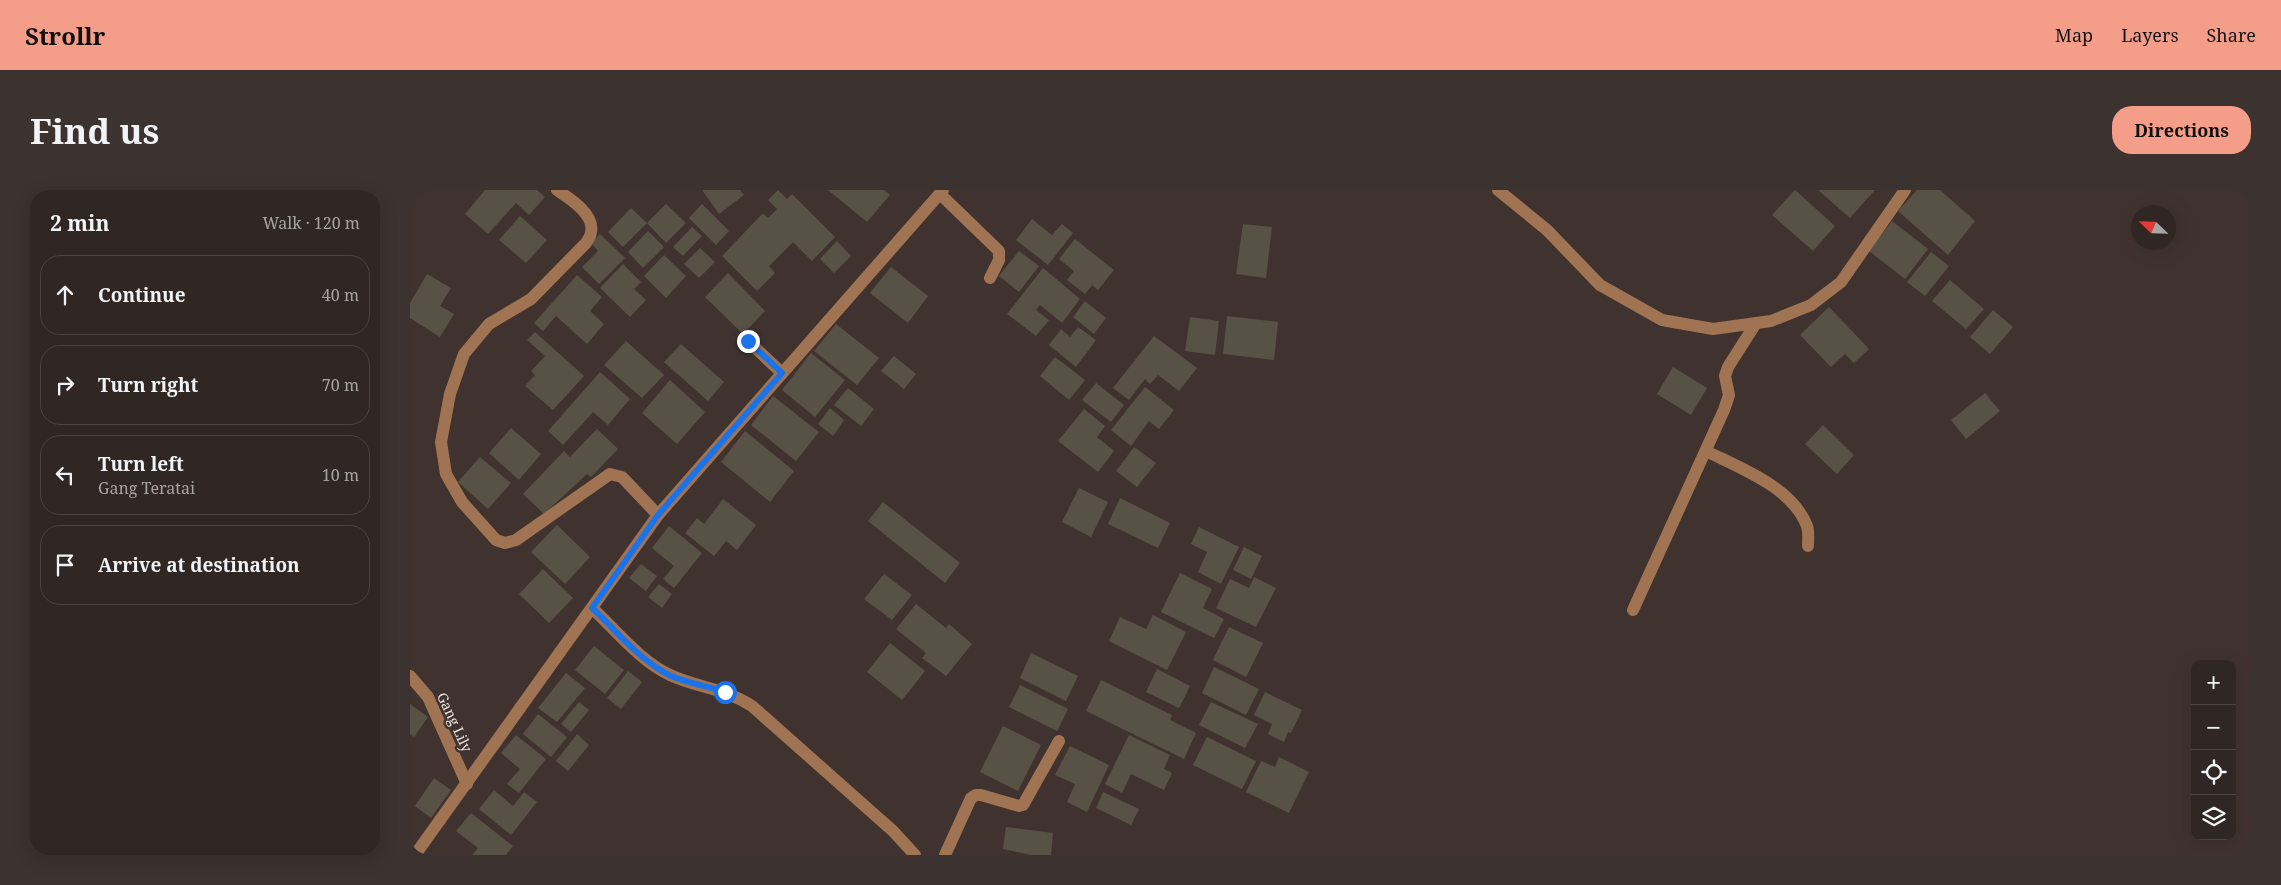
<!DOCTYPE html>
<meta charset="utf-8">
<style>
:root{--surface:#302623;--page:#3c3230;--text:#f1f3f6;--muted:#a8a5a6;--line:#4b4341;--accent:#f49e8a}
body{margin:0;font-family:"Noto Serif",serif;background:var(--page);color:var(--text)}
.controls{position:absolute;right:15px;bottom:15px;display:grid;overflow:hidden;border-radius:10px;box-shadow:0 5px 20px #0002}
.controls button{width:45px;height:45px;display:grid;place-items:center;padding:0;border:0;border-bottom:1px solid var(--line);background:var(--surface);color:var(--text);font:25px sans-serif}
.compass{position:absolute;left:1721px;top:15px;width:45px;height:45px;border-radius:50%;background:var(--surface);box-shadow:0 5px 20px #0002;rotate:293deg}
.stop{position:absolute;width:15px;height:15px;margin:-11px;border:4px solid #1a73e8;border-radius:50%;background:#fff}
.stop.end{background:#1a73e8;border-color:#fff;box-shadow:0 1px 5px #0008}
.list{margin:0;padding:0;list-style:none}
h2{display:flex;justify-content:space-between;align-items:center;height:65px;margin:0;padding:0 20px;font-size:21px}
h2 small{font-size:16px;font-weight:400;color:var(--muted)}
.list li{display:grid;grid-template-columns:32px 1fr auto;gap:15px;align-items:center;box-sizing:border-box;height:80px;margin:0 10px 10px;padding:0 10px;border:1px solid var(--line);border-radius:20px}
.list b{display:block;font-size:19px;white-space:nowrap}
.list p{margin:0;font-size:16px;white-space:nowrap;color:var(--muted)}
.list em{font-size:16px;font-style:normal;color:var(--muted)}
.icon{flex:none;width:28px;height:28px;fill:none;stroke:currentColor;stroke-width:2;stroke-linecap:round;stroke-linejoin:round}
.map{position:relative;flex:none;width:1841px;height:665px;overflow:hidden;border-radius:20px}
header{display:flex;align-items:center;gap:30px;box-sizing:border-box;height:70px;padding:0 25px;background:var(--accent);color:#111}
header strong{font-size:24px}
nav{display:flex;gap:28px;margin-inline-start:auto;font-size:18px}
.intro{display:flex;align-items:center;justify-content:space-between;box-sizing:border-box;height:120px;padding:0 30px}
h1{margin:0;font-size:35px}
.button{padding:12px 22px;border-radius:20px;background:var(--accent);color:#111;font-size:18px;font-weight:700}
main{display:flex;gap:30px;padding:0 30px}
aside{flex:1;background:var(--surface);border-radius:20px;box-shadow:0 5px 20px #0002}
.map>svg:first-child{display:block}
.building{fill:#585146}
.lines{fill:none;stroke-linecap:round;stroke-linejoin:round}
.minor{stroke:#a07353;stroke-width:12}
.route{stroke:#1a73e8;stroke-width:6}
.labels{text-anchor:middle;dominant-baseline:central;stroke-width:5;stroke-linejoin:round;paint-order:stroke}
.street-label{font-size:14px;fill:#ebe3e0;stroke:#40332f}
</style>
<header>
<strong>Strollr</strong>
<nav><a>Map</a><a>Layers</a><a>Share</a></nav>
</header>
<div class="intro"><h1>Find us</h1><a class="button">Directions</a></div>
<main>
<aside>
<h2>2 min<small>Walk · 120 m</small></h2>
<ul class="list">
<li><svg class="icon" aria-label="ahead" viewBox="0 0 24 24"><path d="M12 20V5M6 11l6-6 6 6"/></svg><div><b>Continue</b></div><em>40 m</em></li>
<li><svg class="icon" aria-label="right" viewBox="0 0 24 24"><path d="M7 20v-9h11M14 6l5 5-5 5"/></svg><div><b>Turn right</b></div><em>70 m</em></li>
<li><svg class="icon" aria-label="left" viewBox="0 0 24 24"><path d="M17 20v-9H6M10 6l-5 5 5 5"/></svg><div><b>Turn left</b><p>Gang Teratai</p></div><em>10 m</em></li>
<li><svg class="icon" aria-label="arrive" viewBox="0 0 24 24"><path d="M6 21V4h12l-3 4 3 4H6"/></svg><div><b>Arrive at destination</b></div></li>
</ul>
</aside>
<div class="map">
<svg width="1841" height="665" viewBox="0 0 1841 665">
<rect width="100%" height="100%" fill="#40332f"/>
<g class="building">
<path d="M 75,0 L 127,0 L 135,7 L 119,25 L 106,13 L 78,44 L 55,24 Z"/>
<path d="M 292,0 L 330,0 L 334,5 L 309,24 Z"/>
<path d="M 368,0 L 377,9 L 382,4 L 425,47 L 402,71 L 383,52 L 359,76 L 365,83 L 347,101 L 312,66 L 353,23 L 358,28 L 367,19 L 358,10 Z"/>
<path d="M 418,0 L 474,0 L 480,5 L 457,32 Z"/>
<path d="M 1385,0 L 1425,36 L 1403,61 L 1362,25 Z"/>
<path d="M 1408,0 L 1465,0 L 1440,28 Z"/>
<path d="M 1507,0 L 1530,0 L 1565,31 L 1538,65 L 1488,21 Z"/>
<path d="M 256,14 L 276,33 L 256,53 L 237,33 L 213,57 L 198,42 L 221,18 L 237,33 Z"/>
<path d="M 292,14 L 319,41 L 306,55 L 279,28 Z"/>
<path d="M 110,26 L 137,50 L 116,73 L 89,50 Z"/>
<path d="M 622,29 L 642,45 L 652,34 L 663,43 L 638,75 L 606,50 Z"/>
<path d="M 1482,31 L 1518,59 L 1495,89 L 1459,61 Z"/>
<path d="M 833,34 L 862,37 L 856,88 L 826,84 Z"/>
<path d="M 282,37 L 292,46 L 273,66 L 263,57 Z"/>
<path d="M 238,41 L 254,57 L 233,78 L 218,62 Z"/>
<path d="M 190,44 L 215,68 L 189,94 L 172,77 L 188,61 L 181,53 Z"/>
<path d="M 665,49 L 704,80 L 688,100 L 682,95 L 675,104 L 657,90 L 664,81 L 649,69 Z"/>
<path d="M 427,51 L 441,66 L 424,83 L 410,69 Z"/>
<path d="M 290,58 L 305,72 L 289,88 L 274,74 Z"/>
<path d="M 609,61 L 629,76 L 609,102 L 589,86 Z"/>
<path d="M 1521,62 L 1539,76 L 1515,106 L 1497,92 Z"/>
<path d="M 254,65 L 276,86 L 256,108 L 234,86 Z"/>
<path d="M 213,74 L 231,92 L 224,99 L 236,110 L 220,127 L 190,98 Z"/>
<path d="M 481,77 L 518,106 L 498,133 L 460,103 Z"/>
<path d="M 633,78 L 670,109 L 652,133 L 630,115 L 626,120 L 639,130 L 626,146 L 597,124 Z"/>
<path d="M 318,83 L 355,121 L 333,144 L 295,107 Z"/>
<path d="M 17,84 L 41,98 L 30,116 L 44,124 L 30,147 L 0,128 L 0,113 Z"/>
<path d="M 167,85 L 192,107 L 180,121 L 194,134 L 177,154 L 146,126 L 133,141 L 124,133 Z"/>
<path d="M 1540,90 L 1574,119 L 1556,139 L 1522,111 Z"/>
<path d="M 675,111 L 696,128 L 684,144 L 663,127 Z"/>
<path d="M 1419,117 L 1459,159 L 1444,173 L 1435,164 L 1421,177 L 1390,145 Z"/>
<path d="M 1583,120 L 1603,137 L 1580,164 L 1560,147 Z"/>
<path d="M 817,126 L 868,132 L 864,170 L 813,164 Z"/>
<path d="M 780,127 L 809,131 L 805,165 L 775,161 Z"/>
<path d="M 426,134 L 469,168 L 447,195 L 404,161 Z"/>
<path d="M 668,137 L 686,150 L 666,177 L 639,155 L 651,139 L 660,147 Z"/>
<path d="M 125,142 L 174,186 L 143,220 L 115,196 L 125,185 L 121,181 L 135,166 L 117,150 Z"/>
<path d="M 744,146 L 787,178 L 769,201 L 748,185 L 740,194 L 735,189 L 719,210 L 703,198 Z"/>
<path d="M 216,151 L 254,185 L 232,208 L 194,175 Z"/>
<path d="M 271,154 L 314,192 L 298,211 L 254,172 Z"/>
<path d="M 401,163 L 435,190 L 405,227 L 372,200 Z"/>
<path d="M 484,166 L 506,184 L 494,199 L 471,181 Z"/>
<path d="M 645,167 L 675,190 L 659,210 L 630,186 Z"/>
<path d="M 1263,177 L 1297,198 L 1281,225 L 1247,204 Z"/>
<path d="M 190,182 L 220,209 L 198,235 L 183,222 L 153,255 L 138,241 Z"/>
<path d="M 260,190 L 295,222 L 267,254 L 232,223 Z"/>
<path d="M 686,193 L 714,215 L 701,232 L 672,210 Z"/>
<path d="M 735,197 L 764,220 L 749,239 L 739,231 L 721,256 L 701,240 Z"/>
<path d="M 438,198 L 464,219 L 451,236 L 424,215 Z"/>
<path d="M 1575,203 L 1590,221 L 1556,249 L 1541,230 Z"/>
<path d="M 363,206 L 409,242 L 386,271 L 341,235 Z"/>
<path d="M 420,218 L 434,230 L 423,246 L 408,234 Z"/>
<path d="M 674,219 L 695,236 L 687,247 L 704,261 L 688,282 L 648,251 Z"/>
<path d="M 1413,235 L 1444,265 L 1427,284 L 1395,254 Z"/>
<path d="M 101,238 L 131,264 L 109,290 L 79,263 Z"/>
<path d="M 187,239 L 208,259 L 181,287 L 177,284 L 134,324 L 113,304 L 154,261 L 160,267 Z"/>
<path d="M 335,241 L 384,281 L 360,312 L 311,272 Z"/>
<path d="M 724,257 L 746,273 L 727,297 L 706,281 Z"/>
<path d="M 70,267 L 101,293 L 78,319 L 48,292 Z"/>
<path d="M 669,298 L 698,312 L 681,347 L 652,332 Z"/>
<path d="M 710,308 L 760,333 L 748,358 L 698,334 Z"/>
<path d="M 313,309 L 346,335 L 327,360 L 316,351 L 304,366 L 275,343 L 287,328 L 294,334 Z"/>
<path d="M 473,312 L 550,373 L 535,393 L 458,331 Z"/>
<path d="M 147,335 L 180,367 L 155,394 L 121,362 Z"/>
<path d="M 259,336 L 292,363 L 264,398 L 253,389 L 264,376 L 242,358 Z"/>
<path d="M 789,337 L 829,357 L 811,394 L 788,382 L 797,362 L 781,354 Z"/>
<path d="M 834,357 L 852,366 L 841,389 L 823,380 Z"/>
<path d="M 231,374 L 247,386 L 236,401 L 219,388 Z"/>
<path d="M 133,379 L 163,408 L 139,433 L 109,404 Z"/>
<path d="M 770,383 L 802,399 L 793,418 L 814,429 L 804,448 L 751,422 Z"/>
<path d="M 474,384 L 502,405 L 482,430 L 454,409 Z"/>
<path d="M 844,387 L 866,398 L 846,437 L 806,418 L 820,389 L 839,398 Z"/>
<path d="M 249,394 L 262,404 L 252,418 L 238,407 Z"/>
<path d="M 506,414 L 536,438 L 539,434 L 562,454 L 536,486 L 512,468 L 516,463 L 486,439 Z"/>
<path d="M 743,425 L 776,442 L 757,480 L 699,451 L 710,427 L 736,439 Z"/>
<path d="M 819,437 L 853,453 L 836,487 L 803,470 Z"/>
<path d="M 480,453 L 515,481 L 492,510 L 457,482 Z"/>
<path d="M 184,456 L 214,480 L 195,504 L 165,480 Z"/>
<path d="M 621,463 L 668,486 L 656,511 L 610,488 Z"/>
<path d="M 804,477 L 849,499 L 836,525 L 792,503 Z"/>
<path d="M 747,479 L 780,496 L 769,518 L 736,502 Z"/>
<path d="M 218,481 L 232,492 L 211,519 L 197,508 Z"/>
<path d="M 156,483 L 175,498 L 147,532 L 128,518 Z"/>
<path d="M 691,490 L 762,525 L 760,530 L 786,543 L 774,569 L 676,521 Z"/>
<path d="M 610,495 L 658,519 L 647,541 L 599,517 Z"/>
<path d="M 855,502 L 892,520 L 881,543 L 878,542 L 874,552 L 858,544 L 862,534 L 844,525 Z"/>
<path d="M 169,512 L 179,520 L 161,542 L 151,534 Z"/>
<path d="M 801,512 L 848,534 L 835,558 L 789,535 Z"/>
<path d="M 0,514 L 18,527 L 4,547 L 0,544 Z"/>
<path d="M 128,524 L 157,547 L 141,567 L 113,544 Z"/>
<path d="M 593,536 L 631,555 L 608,601 L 570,582 Z"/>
<path d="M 167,544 L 179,555 L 158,581 L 146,571 Z"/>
<path d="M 106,545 L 136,569 L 109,603 L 97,594 L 110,579 L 91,563 Z"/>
<path d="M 719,545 L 760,565 L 754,579 L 762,583 L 754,600 L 721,584 L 712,603 L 695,594 Z"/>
<path d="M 797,547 L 846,571 L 832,599 L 783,575 Z"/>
<path d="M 660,556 L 699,575 L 677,622 L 657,612 L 665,594 L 645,585 Z"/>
<path d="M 869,567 L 899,582 L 879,623 L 836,602 L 851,571 L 865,577 Z"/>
<path d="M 24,588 L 41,600 L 21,628 L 5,616 Z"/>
<path d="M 84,600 L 103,616 L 114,602 L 127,612 L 101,645 L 69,619 Z"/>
<path d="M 693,602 L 729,619 L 721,635 L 686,618 Z"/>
<path d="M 61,623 L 103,656 L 96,665 L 62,665 L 68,658 L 46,641 Z"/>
<path d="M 596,637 L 643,643 L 641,665 L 621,665 L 593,659 Z"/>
</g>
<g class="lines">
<g class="minor">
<path d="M 147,0 C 159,8 185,24 181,42 C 181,45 178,50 176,53 L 121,109 L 79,134 L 54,164 L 40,204 L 31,252 L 36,284 L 52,312 L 86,350 L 95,353 L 106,350 L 200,284 L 212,287 L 248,325"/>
<path d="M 1088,0 L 1137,40 L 1190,95 L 1252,130 L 1303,139 L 1361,131 L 1401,115 L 1431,92 L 1495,0"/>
<path d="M 530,4 L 589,61 L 589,70 L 580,88"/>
<path d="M 338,151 L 372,183"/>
<path d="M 1296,261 C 1330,278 1382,297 1397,336 C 1399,342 1398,350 1398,356"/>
<path d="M 182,418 C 206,440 230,471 260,485 C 288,498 315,498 342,516 L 483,641 L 505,665"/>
<path d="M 1223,420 L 1314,220 L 1319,205 L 1315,186 L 1318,177 L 1346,133"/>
<path d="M 0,486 L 18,507 L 57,594"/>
<path d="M 5,665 L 248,325 L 533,0"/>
<path d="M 535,665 L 561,608 L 566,605 L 571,605 L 609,616 L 613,615 L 649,551"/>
</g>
</g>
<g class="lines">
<path class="route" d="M 315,502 C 297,496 276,493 259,485 C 229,470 206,440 182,418 L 248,325 L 372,183 L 338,151"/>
</g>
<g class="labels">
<g class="street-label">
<text transform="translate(45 532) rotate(65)">Gang Lily</text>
</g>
</g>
</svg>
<div class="controls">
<button>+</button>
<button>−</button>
<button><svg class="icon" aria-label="locate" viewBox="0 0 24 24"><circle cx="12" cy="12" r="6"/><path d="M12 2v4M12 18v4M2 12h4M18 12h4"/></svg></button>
<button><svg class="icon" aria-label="layers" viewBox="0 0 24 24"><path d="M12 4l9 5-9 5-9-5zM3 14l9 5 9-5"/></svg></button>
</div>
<svg class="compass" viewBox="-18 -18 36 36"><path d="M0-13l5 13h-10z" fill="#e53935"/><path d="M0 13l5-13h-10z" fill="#a8a5a6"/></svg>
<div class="stop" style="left:315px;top:502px"></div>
<div class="stop end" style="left:338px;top:151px"></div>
</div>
</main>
